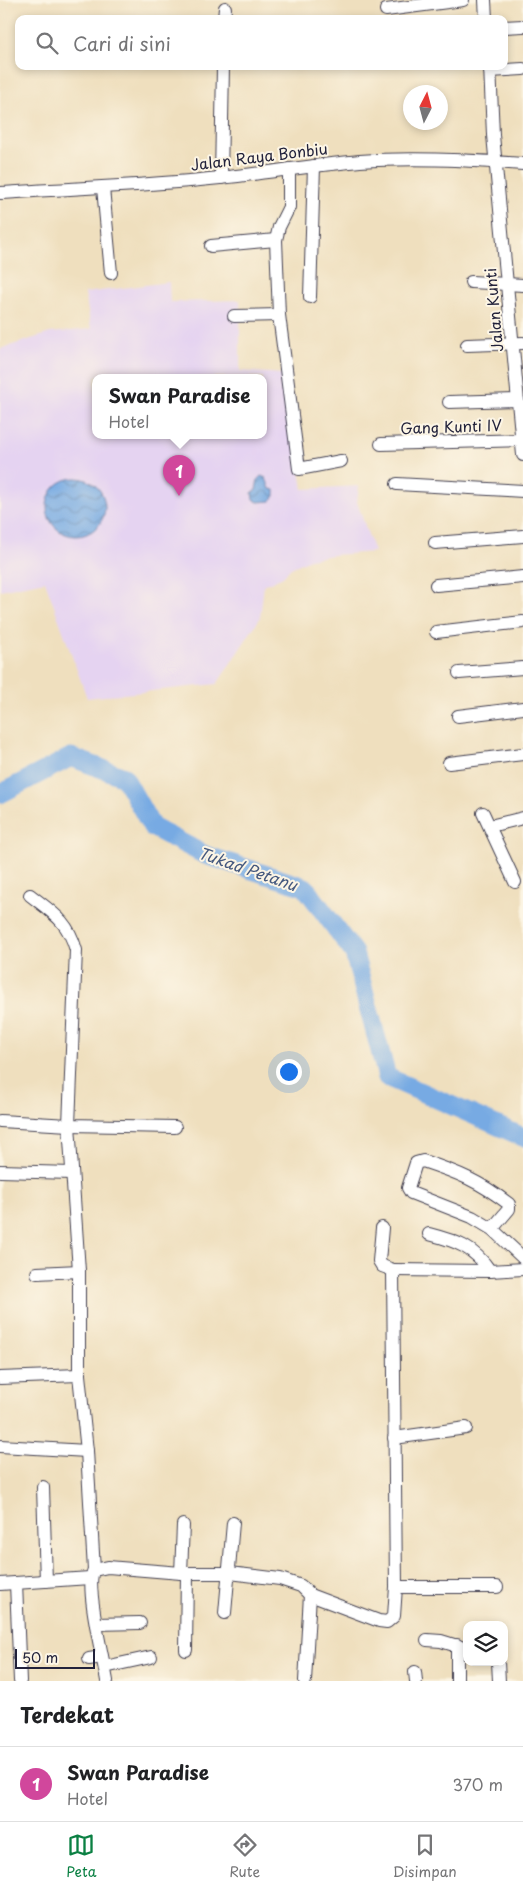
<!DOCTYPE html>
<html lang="id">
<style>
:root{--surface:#fff;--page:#f2f2f2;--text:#202124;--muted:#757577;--line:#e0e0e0;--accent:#0b8043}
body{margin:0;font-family:"Playpen Sans",sans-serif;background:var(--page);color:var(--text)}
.controls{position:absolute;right:15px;bottom:15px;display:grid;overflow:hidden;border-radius:10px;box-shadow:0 2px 8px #0003}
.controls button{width:45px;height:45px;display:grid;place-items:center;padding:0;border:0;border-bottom:1px solid var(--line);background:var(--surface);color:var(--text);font:25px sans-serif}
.compass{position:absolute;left:403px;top:85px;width:45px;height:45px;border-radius:50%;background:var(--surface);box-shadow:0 2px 8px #0003;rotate:6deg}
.scale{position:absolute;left:15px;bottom:12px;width:80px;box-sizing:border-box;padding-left:5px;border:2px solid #22223b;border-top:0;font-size:14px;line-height:18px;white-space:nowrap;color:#22223b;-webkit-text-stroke:4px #fcf5e5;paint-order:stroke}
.you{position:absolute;left:288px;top:1071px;width:18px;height:18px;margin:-12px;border:4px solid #fff;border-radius:50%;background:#1a73e8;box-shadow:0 0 0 8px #1a73e833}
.badge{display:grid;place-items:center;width:32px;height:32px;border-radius:50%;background:var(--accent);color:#fff;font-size:16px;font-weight:700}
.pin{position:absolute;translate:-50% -41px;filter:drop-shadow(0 1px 2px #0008)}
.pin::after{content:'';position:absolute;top:26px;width:18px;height:15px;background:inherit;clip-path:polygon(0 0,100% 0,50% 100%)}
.popup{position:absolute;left:92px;top:374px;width:175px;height:65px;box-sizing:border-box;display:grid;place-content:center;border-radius:10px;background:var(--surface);filter:drop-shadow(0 1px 4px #0005);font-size:16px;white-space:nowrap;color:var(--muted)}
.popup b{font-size:19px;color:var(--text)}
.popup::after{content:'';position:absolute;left:50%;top:100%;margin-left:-10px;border:10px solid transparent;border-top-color:var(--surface)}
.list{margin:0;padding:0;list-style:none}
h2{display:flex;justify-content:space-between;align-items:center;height:65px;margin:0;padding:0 20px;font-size:21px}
h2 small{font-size:16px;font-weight:400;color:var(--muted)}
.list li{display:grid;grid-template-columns:32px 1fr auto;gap:15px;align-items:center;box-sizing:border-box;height:75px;padding:0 20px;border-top:1px solid var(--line)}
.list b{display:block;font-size:19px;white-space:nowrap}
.list p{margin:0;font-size:16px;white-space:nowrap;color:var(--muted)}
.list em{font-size:16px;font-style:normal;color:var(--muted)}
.icon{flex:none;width:28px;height:28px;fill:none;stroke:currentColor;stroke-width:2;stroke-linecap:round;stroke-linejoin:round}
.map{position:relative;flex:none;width:523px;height:1681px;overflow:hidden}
.search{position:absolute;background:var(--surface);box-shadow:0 2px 8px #0003;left:15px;right:15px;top:15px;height:55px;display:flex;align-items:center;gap:12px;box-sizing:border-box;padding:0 18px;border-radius:10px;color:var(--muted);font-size:19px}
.sheet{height:140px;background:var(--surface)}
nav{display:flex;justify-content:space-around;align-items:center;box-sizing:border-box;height:70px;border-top:1px solid var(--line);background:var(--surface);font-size:14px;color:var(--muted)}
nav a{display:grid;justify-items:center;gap:2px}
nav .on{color:var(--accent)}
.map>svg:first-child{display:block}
.built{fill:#e5d3f1;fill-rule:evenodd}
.water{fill:url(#water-waves);stroke:#4c668f}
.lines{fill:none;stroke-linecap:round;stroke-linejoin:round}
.river{stroke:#77aae3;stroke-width:19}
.street-casing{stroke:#413e4f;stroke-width:14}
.street{stroke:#fff;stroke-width:12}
.labels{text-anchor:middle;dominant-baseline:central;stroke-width:4;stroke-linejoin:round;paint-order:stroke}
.street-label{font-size:15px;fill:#22223b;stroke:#fcf5e5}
.water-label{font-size:16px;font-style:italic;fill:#44587e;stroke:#fcf5e5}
</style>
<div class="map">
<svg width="523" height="1681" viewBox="0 0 523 1681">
<defs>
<pattern id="water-waves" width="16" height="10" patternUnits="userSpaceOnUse" patternTransform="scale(1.25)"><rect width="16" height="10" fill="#77aae3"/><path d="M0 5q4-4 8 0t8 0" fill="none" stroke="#618ab9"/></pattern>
</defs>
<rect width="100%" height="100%" fill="#fcf5e5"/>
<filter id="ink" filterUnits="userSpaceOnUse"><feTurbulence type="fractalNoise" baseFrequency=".02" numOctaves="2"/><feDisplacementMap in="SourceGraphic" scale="10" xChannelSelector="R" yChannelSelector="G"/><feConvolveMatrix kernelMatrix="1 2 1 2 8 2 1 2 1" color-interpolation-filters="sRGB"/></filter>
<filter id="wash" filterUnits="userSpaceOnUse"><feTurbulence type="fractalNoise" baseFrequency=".0096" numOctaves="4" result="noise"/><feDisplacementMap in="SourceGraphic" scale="20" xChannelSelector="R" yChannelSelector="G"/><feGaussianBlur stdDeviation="1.12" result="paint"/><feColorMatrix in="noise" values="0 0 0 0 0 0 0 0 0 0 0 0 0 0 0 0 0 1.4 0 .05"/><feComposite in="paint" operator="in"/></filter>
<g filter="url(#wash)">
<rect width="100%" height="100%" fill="#efdfbe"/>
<path class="built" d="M 169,282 L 170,302 L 240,300 L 240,371 L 284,374 L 303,489 L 359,486 L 357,502 L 374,552 L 333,555 L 310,559 L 291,568 L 283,576 L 273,582 L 264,584 L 260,618 L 217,684 L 87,698 L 45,581 L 0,590 L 0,349 L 50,333 L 91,329 L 85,293 ZM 95,377 L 263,377 L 263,435 L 95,435 Z"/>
<g class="water">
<path d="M 261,476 L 266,478 L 270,489 L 275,490 L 275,496 L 271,501 L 258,502 L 253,499 L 252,493 L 256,490 L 258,479 Z"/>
<circle cx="76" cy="507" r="29"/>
</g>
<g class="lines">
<path class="river" d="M 0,794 L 71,757 L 124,777 L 152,827 L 205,855 L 305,887 L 354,953 L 387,1077 L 523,1137"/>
</g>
</g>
<g filter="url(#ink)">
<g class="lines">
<g class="street-casing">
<g id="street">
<path d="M 485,0 L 486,19"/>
<path d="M 386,10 L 463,0"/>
<path d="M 224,19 L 225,8"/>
<path d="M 504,27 L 523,26"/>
<path d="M 490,66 L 493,135 L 523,455"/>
<path d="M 490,71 L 523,69"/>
<path d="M 289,169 L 289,207 L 279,227 L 276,240 L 279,315 L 299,469 L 341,461"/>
<path d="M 221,178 L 223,66"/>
<path d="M 103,188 L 111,273"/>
<path d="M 0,193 C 73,188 147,186 220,178 C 267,173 313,165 360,161 C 413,157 470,160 523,164"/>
<path d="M 211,246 L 276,240"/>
<path d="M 471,282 L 523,285"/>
<path d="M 310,297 L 314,166"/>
<path d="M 234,316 L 279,315"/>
<path d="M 467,345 L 523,343"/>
<path d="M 449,402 L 518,400"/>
<path d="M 381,444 L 521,440"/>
<path d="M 397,484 L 523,491"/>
<path d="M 435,543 L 523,536"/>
<path d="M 436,585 L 523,577"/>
<path d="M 436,632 L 523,622"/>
<path d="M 459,673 L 523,668"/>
<path d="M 458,716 L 523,708"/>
<path d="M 449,763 L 523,754"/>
<path d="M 483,813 L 515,882"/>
<path d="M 490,826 L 523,818"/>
<path d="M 30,895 C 53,913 68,921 76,950 L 69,1125 L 79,1271 L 79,1375 L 87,1451 L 94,1570"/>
<path d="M 0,1121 L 69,1125 L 175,1127"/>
<path d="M 0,1171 L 72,1173"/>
<path d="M 492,1229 L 509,1209 L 509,1204 C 479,1181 459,1173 423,1161 L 416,1163 L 408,1188 L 411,1193 L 472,1217 L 492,1229 L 523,1258"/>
<path d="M 429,1234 C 456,1241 474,1247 490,1271"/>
<path d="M 393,1270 L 490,1271 L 523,1269"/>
<path d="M 37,1273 L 79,1271"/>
<path d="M 0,1378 L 79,1375"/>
<path d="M 394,1438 L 466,1428"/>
<path d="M 0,1446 L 87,1451"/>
<path d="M 43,1487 L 46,1581"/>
<path d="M 181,1573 L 183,1525"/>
<path d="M 16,1583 L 20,1681"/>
<path d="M 0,1584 L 90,1578"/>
<path d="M 396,1587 L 497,1587"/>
<path d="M 225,1613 L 233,1523"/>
<path d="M 96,1624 L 140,1623"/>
<path d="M 427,1640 L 441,1641 L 467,1649"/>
<path d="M 457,1645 L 457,1681"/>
<path d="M 186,1650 L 187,1573"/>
<path d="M 89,1659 L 102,1657"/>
<path d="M 498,1662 L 499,1681"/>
<path d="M 105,1667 L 151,1657"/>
<path d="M 415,1672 L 416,1681"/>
<path d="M 107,1681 C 104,1661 84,1584 94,1570 L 108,1567 L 181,1573 L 230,1573 L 280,1579 L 301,1586 L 310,1595 L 379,1621 L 387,1622 L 394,1616 L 396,1587 L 393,1270 L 382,1266 L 379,1261 L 382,1228"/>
<path d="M 305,1681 L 310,1595"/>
</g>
</g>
<use href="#street" class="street"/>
</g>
</g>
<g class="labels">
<g class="street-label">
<text transform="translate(259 156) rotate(-7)">Jalan Raya Bonbiu</text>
<text transform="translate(493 310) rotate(-95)">Jalan Kunti</text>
<text transform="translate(451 426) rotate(-2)">Gang Kunti IV</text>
</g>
<g class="water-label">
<text transform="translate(248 868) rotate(19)">Tukad Petanu</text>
</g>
</g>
</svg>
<div class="controls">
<button><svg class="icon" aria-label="layers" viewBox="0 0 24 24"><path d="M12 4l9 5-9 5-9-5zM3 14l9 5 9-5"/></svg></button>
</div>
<svg class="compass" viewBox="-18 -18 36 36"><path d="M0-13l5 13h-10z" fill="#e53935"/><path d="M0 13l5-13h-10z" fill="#757577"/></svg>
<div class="scale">50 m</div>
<div class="you"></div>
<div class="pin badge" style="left:179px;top:496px;background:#d1479c">1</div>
<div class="popup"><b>Swan Paradise</b>Hotel</div>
<div class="search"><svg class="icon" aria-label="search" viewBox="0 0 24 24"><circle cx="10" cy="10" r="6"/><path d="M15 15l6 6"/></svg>Cari di sini</div>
</div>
<section class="sheet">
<h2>Terdekat<small></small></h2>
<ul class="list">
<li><span class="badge" style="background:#d1479c">1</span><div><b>Swan Paradise</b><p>Hotel</p></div><em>370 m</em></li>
</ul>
</section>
<nav>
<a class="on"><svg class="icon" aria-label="map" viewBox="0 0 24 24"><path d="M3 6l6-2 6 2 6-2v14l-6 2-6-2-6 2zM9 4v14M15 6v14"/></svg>Peta</a>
<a><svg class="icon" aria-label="directions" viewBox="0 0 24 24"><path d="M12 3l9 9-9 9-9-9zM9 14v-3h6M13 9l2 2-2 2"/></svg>Rute</a>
<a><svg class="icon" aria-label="saved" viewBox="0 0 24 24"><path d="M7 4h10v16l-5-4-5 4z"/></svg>Disimpan</a>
</nav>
